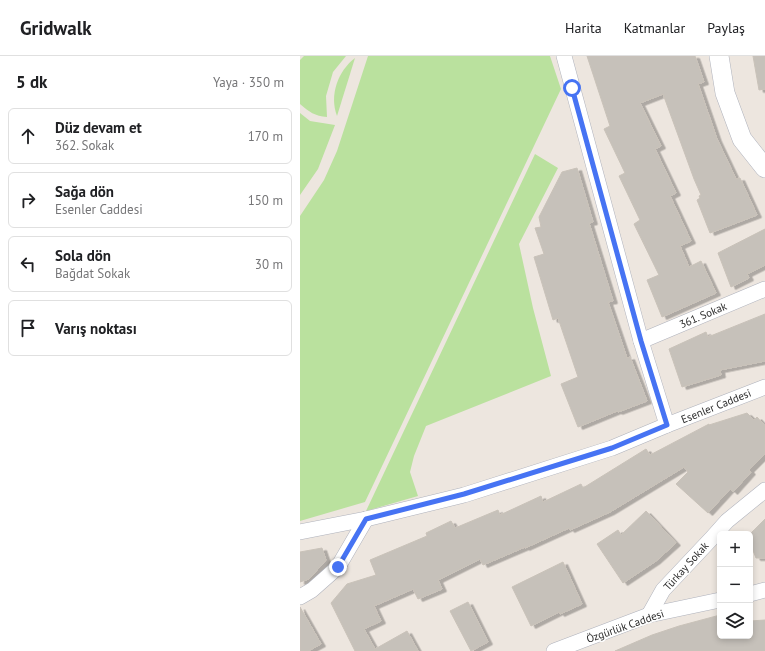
<!DOCTYPE html>
<html lang="tr">
<meta charset="utf-8">
<style>
:root{--surface:#fff;--page:#f2f2f2;--text:#202124;--muted:#757577;--line:#e0e0e0}
body{margin:0;font-family:"PT Sans",sans-serif;background:var(--page);color:var(--text)}
.controls{position:absolute;right:12px;bottom:12px;display:grid;overflow:hidden;border-radius:6px;box-shadow:0 2px 6px #0003}
.controls button{width:36px;height:36px;display:grid;place-items:center;padding:0;border:0;border-bottom:1px solid var(--line);background:var(--surface);color:var(--text);font:20px sans-serif}
.stop{position:absolute;width:12px;height:12px;margin:-9px;border:3px solid #4673f3;border-radius:50%;background:#fff}
.stop.end{background:#4673f3;border-color:#fff;box-shadow:0 1px 4px #0008}
.list{margin:0;padding:0;list-style:none}
h2{display:flex;justify-content:space-between;align-items:center;height:52px;margin:0;padding:0 16px;font-size:17px}
h2 small{font-size:13px;font-weight:400;color:var(--muted)}
.list li{display:grid;grid-template-columns:26px 1fr auto;gap:12px;align-items:center;box-sizing:border-box;height:56px;margin:0 8px 8px;padding:0 8px;border:1px solid var(--line);border-radius:6px}
.list b{display:block;font-size:15px;white-space:nowrap}
.list p{margin:0;font-size:13px;white-space:nowrap;color:var(--muted)}
.list em{font-size:13px;font-style:normal;color:var(--muted)}
.icon{flex:none;width:22px;height:22px;fill:none;stroke:currentColor;stroke-width:2;stroke-linecap:round;stroke-linejoin:round}
.map{position:relative;flex:none;width:465px;height:595px;overflow:hidden}
header{display:flex;align-items:center;gap:24px;box-sizing:border-box;height:56px;padding:0 20px;background:var(--surface);border-bottom:1px solid var(--line)}
header strong{font-size:19px}
nav{display:flex;gap:22px;margin-inline-start:auto;font-size:14px}
main{display:flex}
aside{flex:1;background:var(--surface)}
.map>svg:first-child{display:block}
.green{fill:#bae19e}
.building{fill:#c6c1ba;stroke:#c9c2b9;filter:url(#shadow)}
.lines{fill:none;stroke-linecap:round;stroke-linejoin:round}
.minor-casing{stroke:#afb2bc;stroke-width:16}
.tertiary-casing{stroke:#afb2bc;stroke-width:20}
.minor{stroke:#fff;stroke-width:15}
.tertiary{stroke:#fff;stroke-width:19}
.route{stroke:#4673f3;stroke-width:5}
.labels{text-anchor:middle;dominant-baseline:central;stroke-width:3;stroke-linejoin:round;paint-order:stroke}
.street-label{font-size:11px;fill:#2c2c2c;stroke:#fff}
</style>
<header>
<strong>Gridwalk</strong>
<nav><a>Harita</a><a>Katmanlar</a><a>Paylaş</a></nav>
</header>
<main>
<aside>
<h2>5 dk<small>Yaya · 350 m</small></h2>
<ul class="list">
<li><svg class="icon" aria-label="ahead" viewBox="0 0 24 24"><path d="M12 20V5M6 11l6-6 6 6"/></svg><div><b>Düz devam et</b><p>362. Sokak</p></div><em>170 m</em></li>
<li><svg class="icon" aria-label="right" viewBox="0 0 24 24"><path d="M7 20v-9h11M14 6l5 5-5 5"/></svg><div><b>Sağa dön</b><p>Esenler Caddesi</p></div><em>150 m</em></li>
<li><svg class="icon" aria-label="left" viewBox="0 0 24 24"><path d="M17 20v-9H6M10 6l-5 5 5 5"/></svg><div><b>Sola dön</b><p>Bağdat Sokak</p></div><em>30 m</em></li>
<li><svg class="icon" aria-label="arrive" viewBox="0 0 24 24"><path d="M6 21V4h12l-3 4 3 4H6"/></svg><div><b>Varış noktası</b></div></li>
</ul>
</aside>
<div class="map">
<svg width="465" height="595" viewBox="0 0 465 595">
<defs>
<filter id="shadow"><feDropShadow dx="4.5" dy="2.5" stdDeviation="0" flood-color="#0004"/></filter>
</defs>
<rect width="100%" height="100%" fill="#ede6df"/>
<g class="green">
<path d="M 4,0 L 46,0 L 33,16 L 26,40 L 27,61 C 15,60 9,56 0,48 L 0,4 Z"/>
<path d="M 68,0 L 250,0 L 261,33 L 65,446 L 0,465 L 0,160 L 24,124 L 37,95 Z"/>
<path d="M 55,2 L 37,60 C 29,39 38,15 55,2 Z"/>
<path d="M 0,57 L 10,65 L 35,69 L 18,113 L 0,139 Z"/>
<path d="M 235,98 L 258,112 L 219,188 L 233,252 L 251,320 L 126,370 L 114,400 L 110,416 L 118,440 L 66,455 Z"/>
</g>
<g class="building">
<path d="M 287,0 L 395,0 L 404,26 L 398,28 L 417,83 L 436,123 L 440,122 L 457,159 L 410,177 L 397,144 L 400,142 L 399,140 L 401,139 L 394,123 L 363,38 L 340,47 L 361,90 L 355,93 L 376,137 L 370,140 L 391,185 L 380,190 L 389,211 L 401,205 L 416,237 L 362,261 L 347,224 L 359,219 L 334,168 L 340,164 L 319,120 L 325,117 L 304,73 L 310,70 Z"/>
<path d="M 453,0 L 465,0 L 465,33 L 459,34 Z"/>
<path d="M 277,112 L 293,166 L 289,167 L 313,245 L 308,246 L 327,302 L 330,301 L 347,345 L 318,356 L 317,355 L 278,371 L 261,328 L 278,321 L 258,262 L 253,264 L 234,201 L 244,198 L 235,172 L 241,171 L 239,161 L 262,116 Z"/>
<path d="M 465,173 L 465,209 L 447,218 L 449,222 L 431,231 L 418,197 Z"/>
<path d="M 465,258 L 465,305 L 420,314 L 421,319 L 382,331 L 369,293 L 406,276 L 408,281 Z"/>
<path d="M 447,357 L 454,364 L 457,361 L 465,370 L 465,398 L 449,414 L 451,416 L 433,436 L 430,433 L 408,457 L 376,428 L 388,416 L 384,411 L 310,456 L 270,474 L 269,472 L 225,492 L 225,491 L 183,509 L 180,503 L 138,524 L 142,533 L 118,543 L 113,533 L 74,550 L 81,565 L 64,573 L 75,593 L 107,575 L 118,595 L 55,595 L 31,547 L 47,528 L 76,519 L 70,504 L 127,480 L 126,477 L 151,465 L 155,472 L 198,454 L 200,459 L 241,440 L 243,446 L 281,428 L 283,432 L 346,393 L 350,399 L 409,368 L 409,369 Z"/>
<path d="M 346,455 L 376,487 L 356,505 L 323,527 L 297,488 L 318,474 L 321,479 Z"/>
<path d="M 465,463 L 465,502 L 456,502 L 450,487 L 450,478 Z"/>
<path d="M 22,492 L 26,504 L 9,523 L 0,526 L 0,496 Z"/>
<path d="M 263,506 L 282,548 L 260,558 L 259,556 L 231,570 L 212,531 Z"/>
<path d="M 168,546 L 188,586 L 171,595 L 150,555 Z"/>
<path d="M 0,551 L 21,588 L 8,595 L 0,595 Z"/>
<path d="M 420,559 L 420,580 L 450,580 L 450,565 L 465,564 L 465,595 L 315,595 L 352,579 L 379,570 Z"/>
</g>
<g class="lines">
<g class="minor-casing">
<g id="minor">
<path d="M 264,0 L 341,285 L 367,369"/>
<path d="M 341,285 L 465,233"/>
<path d="M 0,476 L 66,463 L 164,439 L 312,392 L 367,369 L 465,331"/>
<path d="M 450,538 L 465,534"/>
<path d="M 0,541 L 12,534 L 38,511 L 66,463"/>
<path d="M 349,559 L 363,534 L 411,483 L 427,465 L 465,434"/>
<path d="M 254,595 L 349,559 L 420,544"/>
</g>
</g>
<g class="tertiary-casing">
<path id="tertiary" d="M 419,0 L 425,37 L 442,83 L 465,112"/>
</g>
<use href="#minor" class="minor"/>
<use href="#tertiary" class="tertiary"/>
</g>
<g class="lines">
<path class="route" d="M 38,511 L 66,463 L 164,438 L 312,392 L 367,369 L 341,285 L 272,32"/>
</g>
<g class="labels">
<g class="street-label">
<text transform="translate(403 259) rotate(-23)">361. Sokak</text>
<text transform="translate(416 350) rotate(-22)">Esenler Caddesi</text>
<text transform="translate(386 510) rotate(-48)">Türkay Sokak</text>
<text transform="translate(325 570) rotate(-19)">Özgürlük Caddesi</text>
</g>
</g>
</svg>
<div class="controls">
<button>+</button>
<button>−</button>
<button><svg class="icon" aria-label="layers" viewBox="0 0 24 24"><path d="M12 4l9 5-9 5-9-5zM3 14l9 5 9-5"/></svg></button>
</div>
<div class="stop" style="left:272px;top:32px"></div>
<div class="stop end" style="left:38px;top:511px"></div>
</div>
</main>
